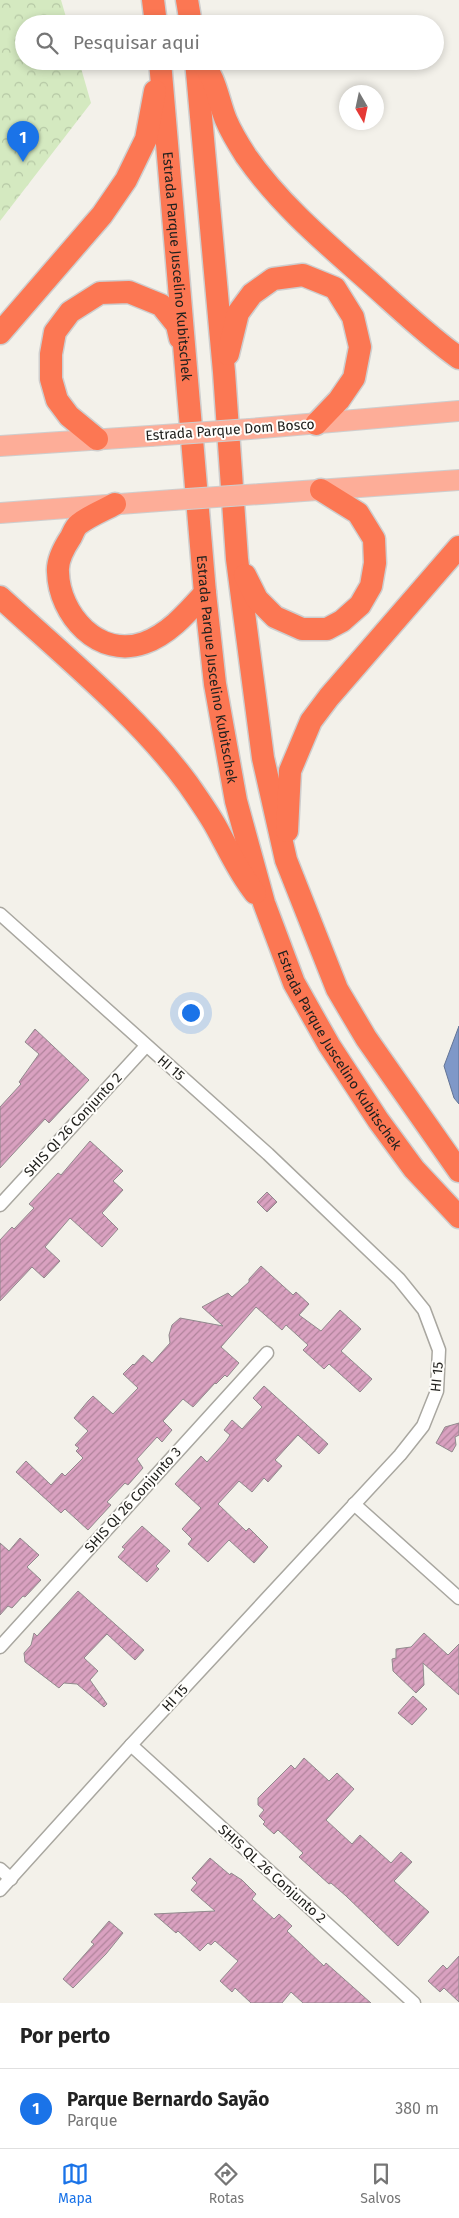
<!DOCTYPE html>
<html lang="pt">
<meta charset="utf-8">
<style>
:root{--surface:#fff;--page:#f2f2f2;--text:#222;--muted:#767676;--line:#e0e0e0;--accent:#1a73e8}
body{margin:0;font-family:"Fira Sans",sans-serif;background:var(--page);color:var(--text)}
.compass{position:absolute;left:339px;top:85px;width:45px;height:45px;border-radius:50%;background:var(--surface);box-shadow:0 2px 8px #0003;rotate:171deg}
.you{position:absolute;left:190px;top:1012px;width:18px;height:18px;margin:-12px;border:4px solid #fff;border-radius:50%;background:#1a73e8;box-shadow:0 0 0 8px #1a73e833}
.badge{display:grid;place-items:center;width:32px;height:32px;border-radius:50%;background:var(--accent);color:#fff;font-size:16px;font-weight:700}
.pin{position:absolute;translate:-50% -41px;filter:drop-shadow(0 1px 2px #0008)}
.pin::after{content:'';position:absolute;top:26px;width:18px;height:15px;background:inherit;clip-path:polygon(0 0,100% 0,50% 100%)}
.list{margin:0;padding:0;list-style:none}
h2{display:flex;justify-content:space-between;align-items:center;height:65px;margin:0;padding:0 20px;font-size:21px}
h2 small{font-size:16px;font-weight:400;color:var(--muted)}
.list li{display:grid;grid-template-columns:32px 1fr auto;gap:15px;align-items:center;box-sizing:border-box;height:80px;padding:0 20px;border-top:1px solid var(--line)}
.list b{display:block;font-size:19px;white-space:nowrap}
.list p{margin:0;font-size:16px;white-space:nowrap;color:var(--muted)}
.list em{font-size:16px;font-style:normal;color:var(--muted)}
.icon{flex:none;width:28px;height:28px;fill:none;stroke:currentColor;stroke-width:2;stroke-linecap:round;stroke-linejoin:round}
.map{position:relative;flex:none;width:459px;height:2003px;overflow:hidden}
.search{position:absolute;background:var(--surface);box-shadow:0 2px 8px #0003;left:15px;right:15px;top:15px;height:55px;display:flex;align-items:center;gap:12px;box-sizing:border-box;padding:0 18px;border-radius:28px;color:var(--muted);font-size:19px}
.sheet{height:145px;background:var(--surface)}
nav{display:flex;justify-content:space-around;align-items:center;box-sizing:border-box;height:70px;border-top:1px solid var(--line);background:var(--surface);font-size:14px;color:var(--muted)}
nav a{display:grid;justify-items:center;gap:2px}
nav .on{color:var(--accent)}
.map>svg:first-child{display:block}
.park{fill:url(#park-crowns)}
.water{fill:#7f98c8;stroke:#637495}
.building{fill:url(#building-hatch);stroke:#91898d}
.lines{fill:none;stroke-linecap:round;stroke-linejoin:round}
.street-casing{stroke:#a9a7a0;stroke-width:15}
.primary-casing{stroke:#cecece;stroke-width:22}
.highway-casing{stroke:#cecece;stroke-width:25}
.street{stroke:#fff;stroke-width:12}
.primary{stroke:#fdad98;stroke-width:20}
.highway{stroke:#fc7753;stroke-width:22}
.primary-bridge-casing{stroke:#cecece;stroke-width:22;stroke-linecap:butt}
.primary-bridge{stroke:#fdad98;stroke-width:20}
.labels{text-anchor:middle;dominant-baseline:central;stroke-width:4;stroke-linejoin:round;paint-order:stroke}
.street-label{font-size:14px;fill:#21211e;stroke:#fffefb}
</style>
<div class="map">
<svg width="459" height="2003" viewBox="0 0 459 2003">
<defs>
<pattern id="park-crowns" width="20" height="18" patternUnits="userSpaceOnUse" patternTransform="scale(1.25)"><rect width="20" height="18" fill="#d4e9c0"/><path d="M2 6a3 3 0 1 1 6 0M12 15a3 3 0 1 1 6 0" fill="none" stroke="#b6c8a5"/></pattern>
<pattern id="building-hatch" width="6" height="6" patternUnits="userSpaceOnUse" patternTransform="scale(1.25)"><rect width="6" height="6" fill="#d9a1c0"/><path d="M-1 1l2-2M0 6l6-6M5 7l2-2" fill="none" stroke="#b0839b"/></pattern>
</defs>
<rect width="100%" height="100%" fill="#f3f1ea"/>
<path class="park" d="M 0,0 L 61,0 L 68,24 L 24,24 L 24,61 L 79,61 L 91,103 L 0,221 Z"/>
<path class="water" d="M 459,1026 L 459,1104 L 454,1098 L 444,1066 Z"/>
<g class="building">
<path d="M 35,1029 L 89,1080 L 49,1123 L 45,1119 L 0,1168 L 0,1107 L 21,1084 L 19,1082 L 39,1054 L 25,1042 Z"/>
<path d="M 90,1141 L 123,1171 L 113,1181 L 123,1190 L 102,1213 L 118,1229 L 102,1247 L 70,1218 L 45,1247 L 60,1261 L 44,1278 L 32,1267 L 0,1301 L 0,1240 L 12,1227 L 14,1229 L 34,1208 L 29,1204 L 58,1173 L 61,1175 Z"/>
<path d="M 267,1192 L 277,1202 L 267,1212 L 257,1202 Z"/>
<path d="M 261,1266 L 293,1295 L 296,1292 L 309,1304 L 299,1315 L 321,1331 L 340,1310 L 361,1329 L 341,1351 L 372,1379 L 360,1392 L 329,1364 L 324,1369 L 303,1350 L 308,1345 L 286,1325 L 282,1330 L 256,1307 L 221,1347 L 239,1363 L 227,1377 L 225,1375 L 216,1384 L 215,1383 L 193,1407 L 183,1399 L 163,1421 L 172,1430 L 162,1442 L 157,1437 L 137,1459 L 143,1468 L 128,1485 L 125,1483 L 107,1502 L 111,1505 L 88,1530 L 65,1509 L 61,1513 L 16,1472 L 26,1461 L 51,1485 L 62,1473 L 65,1476 L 83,1458 L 76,1451 L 79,1448 L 75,1445 L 88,1431 L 74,1418 L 88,1401 L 93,1396 L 113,1414 L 138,1388 L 123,1374 L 133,1364 L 134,1365 L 143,1355 L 152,1363 L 170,1343 L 169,1335 L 172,1325 L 180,1318 L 223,1326 L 202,1307 L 228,1293 L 232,1297 L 249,1282 L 249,1279 Z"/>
<path d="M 264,1386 L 328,1444 L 319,1454 L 298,1435 L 275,1460 L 282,1466 L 268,1482 L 264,1478 L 252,1492 L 239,1481 L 218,1504 L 246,1531 L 249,1528 L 268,1547 L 254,1563 L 229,1540 L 208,1562 L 188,1544 L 192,1539 L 182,1529 L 201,1508 L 175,1484 L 201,1456 L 207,1462 L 226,1441 L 230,1435 L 224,1430 L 232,1420 L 242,1429 L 262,1407 L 253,1398 Z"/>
<path d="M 459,1423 L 459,1435 L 455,1437 L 456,1445 L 452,1452 L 436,1443 L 445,1427 Z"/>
<path d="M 142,1526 L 170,1551 L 156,1566 L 159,1569 L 147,1582 L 118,1557 L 125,1549 L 122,1547 Z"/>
<path d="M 20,1538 L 39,1555 L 27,1567 L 41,1580 L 25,1597 L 23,1596 L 12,1608 L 8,1606 L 0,1615 L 0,1543 L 9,1551 Z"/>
<path d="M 78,1591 L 144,1650 L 135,1660 L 107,1634 L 84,1658 L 98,1671 L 90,1680 L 107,1704 L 104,1707 L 77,1684 L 64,1683 L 59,1688 L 25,1662 L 24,1653 L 31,1645 L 34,1633 L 37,1636 Z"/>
<path d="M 424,1633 L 448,1655 L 459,1644 L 459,1695 L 423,1663 L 424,1685 L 416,1693 L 393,1671 L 392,1659 L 396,1658 L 396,1649 L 411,1647 Z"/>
<path d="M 413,1696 L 427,1709 L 412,1725 L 398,1713 Z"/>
<path d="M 304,1758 L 329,1781 L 337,1773 L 354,1789 L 326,1820 L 352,1844 L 360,1835 L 391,1863 L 401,1852 L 412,1862 L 394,1881 L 429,1912 L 398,1946 L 346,1896 L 331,1883 L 329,1884 L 299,1857 L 303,1853 L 278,1830 L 274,1834 L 263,1824 L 265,1822 L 259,1816 L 264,1810 L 258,1805 L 258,1798 L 291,1765 L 295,1769 Z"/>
<path d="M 210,1858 L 230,1875 L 231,1873 L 242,1880 L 256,1894 L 252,1899 L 274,1919 L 279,1914 L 292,1926 L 287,1931 L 324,1966 L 326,1963 L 371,2003 L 303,2003 L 291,1992 L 282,2003 L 251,2003 L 235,1988 L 232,1992 L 220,1981 L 238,1961 L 215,1941 L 211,1945 L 208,1943 L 200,1951 L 178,1931 L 176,1933 L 154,1914 L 215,1911 L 191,1890 L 197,1883 L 192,1878 Z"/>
<path d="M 109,1921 L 123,1933 L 106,1954 L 73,1988 L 63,1979 L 94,1944 L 91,1942 Z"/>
<path d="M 459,1956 L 459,2002 L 444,1988 L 440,1992 L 428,1981 L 443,1965 L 447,1969 Z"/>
</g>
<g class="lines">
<g class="street-casing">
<g id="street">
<path d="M 0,914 L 268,1154 L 399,1279 L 424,1310 L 439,1350 L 437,1391 L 423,1426 L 400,1455 L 131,1745 L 0,1890"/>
<path d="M 0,1205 L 146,1046"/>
<path d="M 354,1504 L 459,1598"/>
<path d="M 0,1647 L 267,1353"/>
<path d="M 131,1745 L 414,2003"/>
<path d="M 0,1869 L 11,1879"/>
</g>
</g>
<g class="primary-casing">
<g id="primary">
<path d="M 250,429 L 459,411"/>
<path d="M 0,446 L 150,436"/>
<path d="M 261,494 L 459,480"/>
<path d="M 0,513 L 173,500"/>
</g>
</g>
<g class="highway-casing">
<g id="highway">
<path d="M 153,0 L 156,24"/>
<path d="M 187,0 L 191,24"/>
<path id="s1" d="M 160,61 L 205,593 L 215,684 L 236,801 L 264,903 L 294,983 L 329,1045 L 378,1120 L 414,1169 L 459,1217"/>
<path d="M 196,61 L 224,372 L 237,559 L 263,758 L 286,860 L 337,989 L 366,1038 L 459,1171"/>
<path d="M 200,61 C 216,76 218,101 226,120 C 231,132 239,145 246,156 C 281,206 327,244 372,284 C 400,309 428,336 459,358"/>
<path d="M 0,333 L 102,215 L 126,180 L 146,139 L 155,91"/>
<path d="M 228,354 L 238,313 L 252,294 L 273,279 L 303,275 L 335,288 L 353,317 L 360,347 L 354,378 L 339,400 L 316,424"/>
<path d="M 97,439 L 69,416 L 57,400 L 51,379 L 51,354 L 55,332 L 70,312 L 100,293 L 129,292 L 161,305 L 177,325 L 180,338"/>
<path d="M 115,504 C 104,510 89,516 79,524 C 75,527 73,533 71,537 C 65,546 57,561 58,572 C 59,615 99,659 144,643 C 169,634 187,613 205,593"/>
<path d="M 245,575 L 257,599 L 275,617 L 302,629 L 327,629 L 342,621 L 360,605 L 371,586 L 375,563 L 374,539 L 358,513 L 321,490"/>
<path d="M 0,597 C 62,654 138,716 188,784 C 197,797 207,811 215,825 C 228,848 238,872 255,893"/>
<path d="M 287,831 L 290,771 L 311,721 L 329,697 L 459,547"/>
</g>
</g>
<use href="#street" class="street"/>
<use href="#primary" class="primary"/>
<use href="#highway" class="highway"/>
<g class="primary-bridge-casing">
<g id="primary-bridge">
<path d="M 150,436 L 250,429"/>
<path d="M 173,500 L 261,494"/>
</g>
</g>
<use href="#primary-bridge" class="primary-bridge"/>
</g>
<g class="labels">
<g class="street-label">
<text stroke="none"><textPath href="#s1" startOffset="206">Estrada Parque Juscelino Kubitschek</textPath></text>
<text transform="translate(230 430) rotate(-4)">Estrada Parque Dom Bosco</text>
<text stroke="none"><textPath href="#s1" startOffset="611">Estrada Parque Juscelino Kubitschek</textPath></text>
<text stroke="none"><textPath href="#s1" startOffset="1016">Estrada Parque Juscelino Kubitschek</textPath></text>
<text transform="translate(171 1068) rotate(41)">HI 15</text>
<text transform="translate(73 1125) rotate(-47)">SHIS QI 26 Conjunto 2</text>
<text transform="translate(437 1377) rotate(-84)">HI 15</text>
<text transform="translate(133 1500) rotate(-48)">SHIS QI 26 Conjunto 3</text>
<text transform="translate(175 1698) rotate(-47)">HI 15</text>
<text transform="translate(272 1874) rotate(42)">SHIS QL 26 Conjunto 2</text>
</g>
</g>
</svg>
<svg class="compass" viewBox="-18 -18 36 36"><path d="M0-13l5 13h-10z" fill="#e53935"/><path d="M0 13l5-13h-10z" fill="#767676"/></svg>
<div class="you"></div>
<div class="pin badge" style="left:23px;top:162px">1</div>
<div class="search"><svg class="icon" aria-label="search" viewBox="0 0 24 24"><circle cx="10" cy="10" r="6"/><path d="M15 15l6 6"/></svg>Pesquisar aqui</div>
</div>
<section class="sheet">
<h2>Por perto<small></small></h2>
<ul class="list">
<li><span class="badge">1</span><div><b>Parque Bernardo Sayão</b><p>Parque</p></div><em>380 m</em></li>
</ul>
</section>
<nav>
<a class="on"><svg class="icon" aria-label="map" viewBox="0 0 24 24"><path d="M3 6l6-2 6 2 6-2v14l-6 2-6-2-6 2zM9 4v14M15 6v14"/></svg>Mapa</a>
<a><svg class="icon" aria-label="directions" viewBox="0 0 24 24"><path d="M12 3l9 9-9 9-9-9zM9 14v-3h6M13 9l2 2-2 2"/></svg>Rotas</a>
<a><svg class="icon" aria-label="saved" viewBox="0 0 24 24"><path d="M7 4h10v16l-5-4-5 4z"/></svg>Salvos</a>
</nav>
